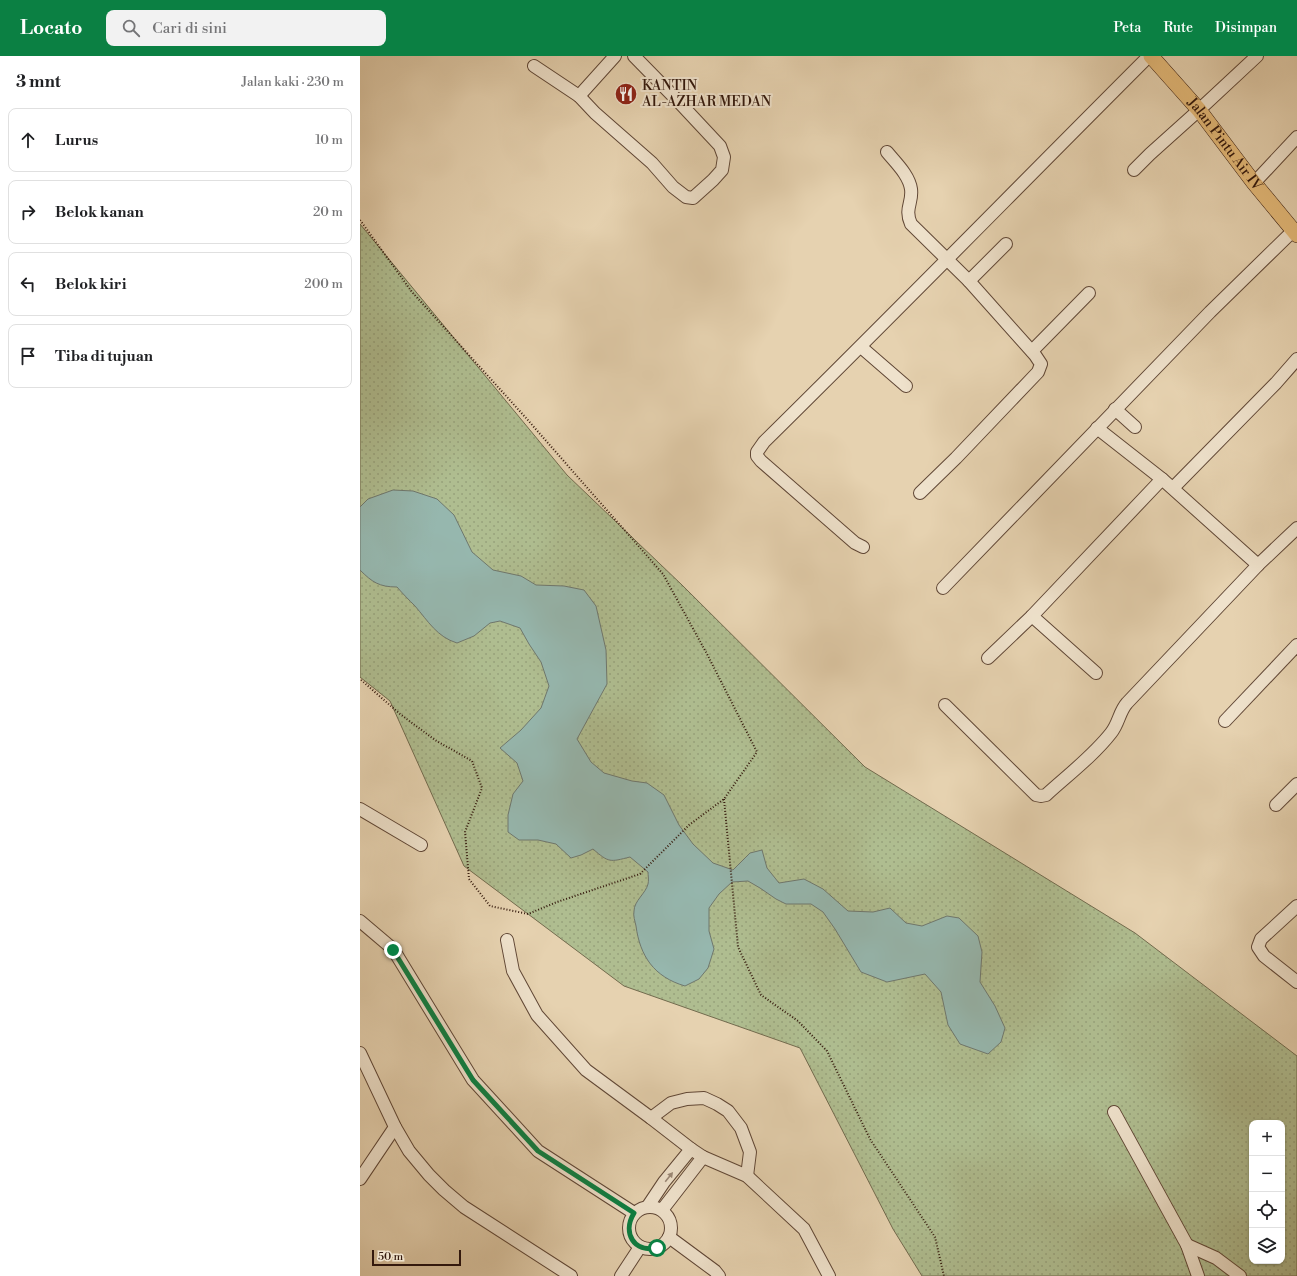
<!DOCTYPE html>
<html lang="id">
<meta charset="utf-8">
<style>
:root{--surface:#fff;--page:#f2f2f2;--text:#202124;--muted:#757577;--line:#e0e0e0;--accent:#0b8043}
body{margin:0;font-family:"Libre Bodoni",serif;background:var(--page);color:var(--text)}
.controls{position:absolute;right:12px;bottom:12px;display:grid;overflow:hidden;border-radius:8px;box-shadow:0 1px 3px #0004}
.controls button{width:36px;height:36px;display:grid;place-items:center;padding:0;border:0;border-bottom:1px solid var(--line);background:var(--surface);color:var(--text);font:20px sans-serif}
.scale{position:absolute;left:12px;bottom:10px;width:89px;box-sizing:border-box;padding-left:4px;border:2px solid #34190d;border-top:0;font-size:11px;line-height:14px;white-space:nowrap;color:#34190d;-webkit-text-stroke:3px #efe2cc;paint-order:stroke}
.stop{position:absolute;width:12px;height:12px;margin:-9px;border:3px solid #0b8043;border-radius:50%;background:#fff}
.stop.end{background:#0b8043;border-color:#fff;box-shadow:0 1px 4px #0008}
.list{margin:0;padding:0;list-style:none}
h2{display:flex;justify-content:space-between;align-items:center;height:52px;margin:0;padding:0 16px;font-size:17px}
h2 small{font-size:13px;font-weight:400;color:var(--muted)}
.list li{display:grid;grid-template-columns:26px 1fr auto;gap:12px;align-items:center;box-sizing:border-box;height:64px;margin:0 8px 8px;padding:0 8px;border:1px solid var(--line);border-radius:8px}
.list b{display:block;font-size:15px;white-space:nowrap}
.list em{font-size:13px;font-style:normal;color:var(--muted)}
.icon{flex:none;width:22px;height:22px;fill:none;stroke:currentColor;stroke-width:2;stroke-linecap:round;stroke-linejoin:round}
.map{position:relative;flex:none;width:937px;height:1220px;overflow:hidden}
header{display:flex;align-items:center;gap:24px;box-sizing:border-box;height:56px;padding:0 20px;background:var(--accent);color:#fff}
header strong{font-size:19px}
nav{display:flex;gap:22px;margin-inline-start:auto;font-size:14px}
.search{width:280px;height:36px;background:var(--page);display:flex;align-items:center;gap:10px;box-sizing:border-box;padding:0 14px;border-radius:8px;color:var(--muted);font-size:15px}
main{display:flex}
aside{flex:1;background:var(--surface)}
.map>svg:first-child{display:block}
.grass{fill:url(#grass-dots);stroke:#726b4e;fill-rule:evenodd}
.water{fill:#96b7ae;stroke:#6f786e}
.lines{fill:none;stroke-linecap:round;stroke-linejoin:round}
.minor-casing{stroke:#604736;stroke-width:14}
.major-casing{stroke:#34190d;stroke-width:16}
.path{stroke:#34190d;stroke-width:2;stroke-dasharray:1 2;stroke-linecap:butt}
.minor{stroke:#efe2cc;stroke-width:12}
.major{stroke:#e3b978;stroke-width:15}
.oneway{fill:#9b8876}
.route{stroke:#0b8043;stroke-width:5}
.labels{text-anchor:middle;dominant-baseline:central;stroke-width:4;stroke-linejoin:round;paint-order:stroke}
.poi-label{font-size:14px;fill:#34190d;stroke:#efe2cc;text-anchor:start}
.street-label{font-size:14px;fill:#34190d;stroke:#efe2cc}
</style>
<header>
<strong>Locato</strong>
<div class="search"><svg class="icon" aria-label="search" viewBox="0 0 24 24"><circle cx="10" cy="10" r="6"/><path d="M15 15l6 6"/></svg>Cari di sini</div>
<nav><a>Peta</a><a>Rute</a><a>Disimpan</a></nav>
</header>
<main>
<aside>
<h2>3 mnt<small>Jalan kaki · 230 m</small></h2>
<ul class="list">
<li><svg class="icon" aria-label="ahead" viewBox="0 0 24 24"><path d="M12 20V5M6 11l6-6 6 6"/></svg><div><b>Lurus</b></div><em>10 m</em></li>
<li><svg class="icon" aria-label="right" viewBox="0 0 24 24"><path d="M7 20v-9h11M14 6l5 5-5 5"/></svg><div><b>Belok kanan</b></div><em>20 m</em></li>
<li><svg class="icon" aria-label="left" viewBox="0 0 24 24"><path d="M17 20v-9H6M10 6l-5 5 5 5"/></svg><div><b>Belok kiri</b></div><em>200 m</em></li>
<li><svg class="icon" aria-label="arrive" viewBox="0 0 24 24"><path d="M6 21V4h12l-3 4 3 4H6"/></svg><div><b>Tiba di tujuan</b></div></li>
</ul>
</aside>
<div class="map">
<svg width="937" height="1220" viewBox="0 0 937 1220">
<defs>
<pattern id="grass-dots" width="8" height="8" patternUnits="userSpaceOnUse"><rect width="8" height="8" fill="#afbd90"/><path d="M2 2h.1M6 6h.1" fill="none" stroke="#97a27b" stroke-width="1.8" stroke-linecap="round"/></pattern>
</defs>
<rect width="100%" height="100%" fill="#e6d2b0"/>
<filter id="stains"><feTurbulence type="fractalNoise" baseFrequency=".005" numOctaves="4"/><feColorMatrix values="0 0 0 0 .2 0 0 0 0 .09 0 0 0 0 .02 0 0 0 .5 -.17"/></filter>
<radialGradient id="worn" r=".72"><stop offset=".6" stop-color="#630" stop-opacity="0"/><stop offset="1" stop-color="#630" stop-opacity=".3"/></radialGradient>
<path class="grass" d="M 0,168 L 207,419 L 322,529 L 505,711 L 775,877 L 937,1000 L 937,1220 L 562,1220 L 533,1173 L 440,992 L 264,930 L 104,810 L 30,645 L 0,621 ZM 892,1067 L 922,1067 L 922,1205 L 892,1205 Z"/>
<path class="water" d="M 33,434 L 53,435 L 77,443 L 94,459 L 112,496 L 133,514 L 161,520 L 176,529 L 204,530 L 224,534 L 236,550 L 246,594 L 247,628 L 217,683 L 231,706 L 244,717 L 272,725 L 287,727 L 304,739 L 319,769 L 333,788 L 353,807 L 373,814 L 390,797 L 402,794 L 407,812 L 419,827 L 444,823 L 463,833 L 488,855 L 513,856 L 530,852 L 546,867 L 562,870 L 587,860 L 599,862 L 618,880 L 622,896 L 620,926 L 635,950 L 645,972 L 641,986 L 628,998 L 600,988 L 588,969 L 581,936 L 565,918 L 527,926 L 501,916 L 475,873 L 463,856 L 451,848 L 426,848 L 416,843 L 400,832 L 388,825 L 372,826 L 359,838 L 349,852 L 349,875 L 354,893 L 348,912 L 339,923 L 325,930 C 294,921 280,900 276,870 C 275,865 273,860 274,855 C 274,845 286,837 288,828 C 289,825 288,819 288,816 L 270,801 C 250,806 249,807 233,793 L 221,799 L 211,802 L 196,788 L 178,784 L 159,784 L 148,776 L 148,759 L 153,738 L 163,725 L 157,707 L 140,692 L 161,674 L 181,652 L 189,630 L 181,606 L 169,588 L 160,572 L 140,565 L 130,567 L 114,580 L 97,587 C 77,581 68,565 55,550 C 49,544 43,538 37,531 C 19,531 12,526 0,514 L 0,451 L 8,443 Z"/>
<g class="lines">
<g class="minor-casing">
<g id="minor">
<path d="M 174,10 L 219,40 L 235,57 L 292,107 L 313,131 L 326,141 L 333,142 L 353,124 L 362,114 L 364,101 L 360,90 L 317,44 L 274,0"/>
<path d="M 219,40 L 255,0"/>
<path d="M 527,96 C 536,107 549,119 551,133 C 553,147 544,152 551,168 L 609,225 L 675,299 L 681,308 L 678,316 L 596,402 L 560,437"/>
<path d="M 774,114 L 790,98 L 839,54 L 897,0"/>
<path d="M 894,127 L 937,81"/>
<path d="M 609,225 L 646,188"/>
<path d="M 501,291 L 546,330"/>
<path d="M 672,295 L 729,237"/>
<path d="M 755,353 L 775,371"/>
<path d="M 737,372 L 802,423"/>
<path d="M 813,432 L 916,327 L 937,303"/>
<path d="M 503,491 L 495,487 L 401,405 L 397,400 L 397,396 L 404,386 C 534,258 661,128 789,0"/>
<path d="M 583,532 L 850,256 L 934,174"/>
<path d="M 672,560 L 736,617"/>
<path d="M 628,602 L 672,560 L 802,423 L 898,509"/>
<path d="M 585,649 L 676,739 L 681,740 L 686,739 C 708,719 733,700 751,677 C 759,667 759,656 767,647 L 898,509 L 937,472"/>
<path d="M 865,665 L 937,589"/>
<path d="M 916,749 L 937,728"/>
<path d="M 0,753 L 61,789"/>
<path d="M 937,850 L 901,883 L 898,891 L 904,900 L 937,926"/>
<path d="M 0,865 L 33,893 L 113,1024 L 178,1095 L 274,1157"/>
<path d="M 147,884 L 153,915 L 177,959 L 226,1014 L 291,1062 L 331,1093 L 343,1101 L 387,1120 L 444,1173 L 469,1220"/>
<path d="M 0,997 L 35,1071 L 49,1095 L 69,1119 L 84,1134 L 104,1151 L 211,1220"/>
<path d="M 754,1056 L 827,1189 L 838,1220"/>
<path d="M 291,1062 L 311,1047 L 327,1043 L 344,1042 L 357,1048 L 368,1055 L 381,1072 L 390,1096 L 387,1120"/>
<path d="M 0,1123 L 35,1071"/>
<path d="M 288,1150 L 304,1126 L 331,1093"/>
<circle cx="290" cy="1172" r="21"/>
<path d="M 302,1154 L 343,1101"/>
<path d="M 309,1181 L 355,1215 L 359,1220"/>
<path d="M 827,1189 L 856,1202 L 880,1220"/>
<path d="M 261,1220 L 280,1191"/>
</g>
</g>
<g class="major-casing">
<g id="major">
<path id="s1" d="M 791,0 L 839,54 L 894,127 L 937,179"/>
</g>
</g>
<g class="path">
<path d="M 0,164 L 52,236 L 166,362 L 303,518 L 347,598 L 397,696 L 364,743 L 329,769 L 280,818 L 197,846 L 168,858 L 130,850 L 109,823 L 105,776 L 122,732 L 112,705 L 75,684 L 40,658 L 0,623"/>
<path d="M 364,743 L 378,891 L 401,939 L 438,965 L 467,995 L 510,1083 L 575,1181 L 584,1220"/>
</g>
<use href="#minor" class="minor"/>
<use href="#major" class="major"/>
</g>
<defs><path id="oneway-solid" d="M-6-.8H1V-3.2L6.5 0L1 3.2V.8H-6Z"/></defs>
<use class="oneway" href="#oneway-solid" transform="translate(309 1121) rotate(-51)"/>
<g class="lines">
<path class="route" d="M 33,894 L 113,1024 L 178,1095 L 274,1157 C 262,1177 274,1197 297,1192"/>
</g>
<defs>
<g id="restaurant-disc" transform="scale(1.15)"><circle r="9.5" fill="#8f2418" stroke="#efe2cc"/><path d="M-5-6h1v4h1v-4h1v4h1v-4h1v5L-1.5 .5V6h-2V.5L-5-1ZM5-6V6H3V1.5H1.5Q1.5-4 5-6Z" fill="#fff"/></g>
</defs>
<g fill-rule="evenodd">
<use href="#restaurant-disc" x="266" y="38"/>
</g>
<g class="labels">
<g class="poi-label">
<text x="282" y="30">KANTIN<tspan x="282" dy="16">AL-AZHAR MEDAN</tspan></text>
</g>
<g class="street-label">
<text stroke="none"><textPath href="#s1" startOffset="115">Jalan Pintu Air IV</textPath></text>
</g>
</g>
<rect width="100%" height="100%" filter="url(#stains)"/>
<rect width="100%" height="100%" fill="url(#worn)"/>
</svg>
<div class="controls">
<button>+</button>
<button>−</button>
<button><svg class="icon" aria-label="locate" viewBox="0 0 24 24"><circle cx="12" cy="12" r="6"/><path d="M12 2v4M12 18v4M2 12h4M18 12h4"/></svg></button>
<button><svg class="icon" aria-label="layers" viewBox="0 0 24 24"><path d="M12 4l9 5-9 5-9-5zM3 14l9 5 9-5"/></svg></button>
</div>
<div class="scale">50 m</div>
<div class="stop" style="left:297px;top:1192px"></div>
<div class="stop end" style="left:33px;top:894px"></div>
</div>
</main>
